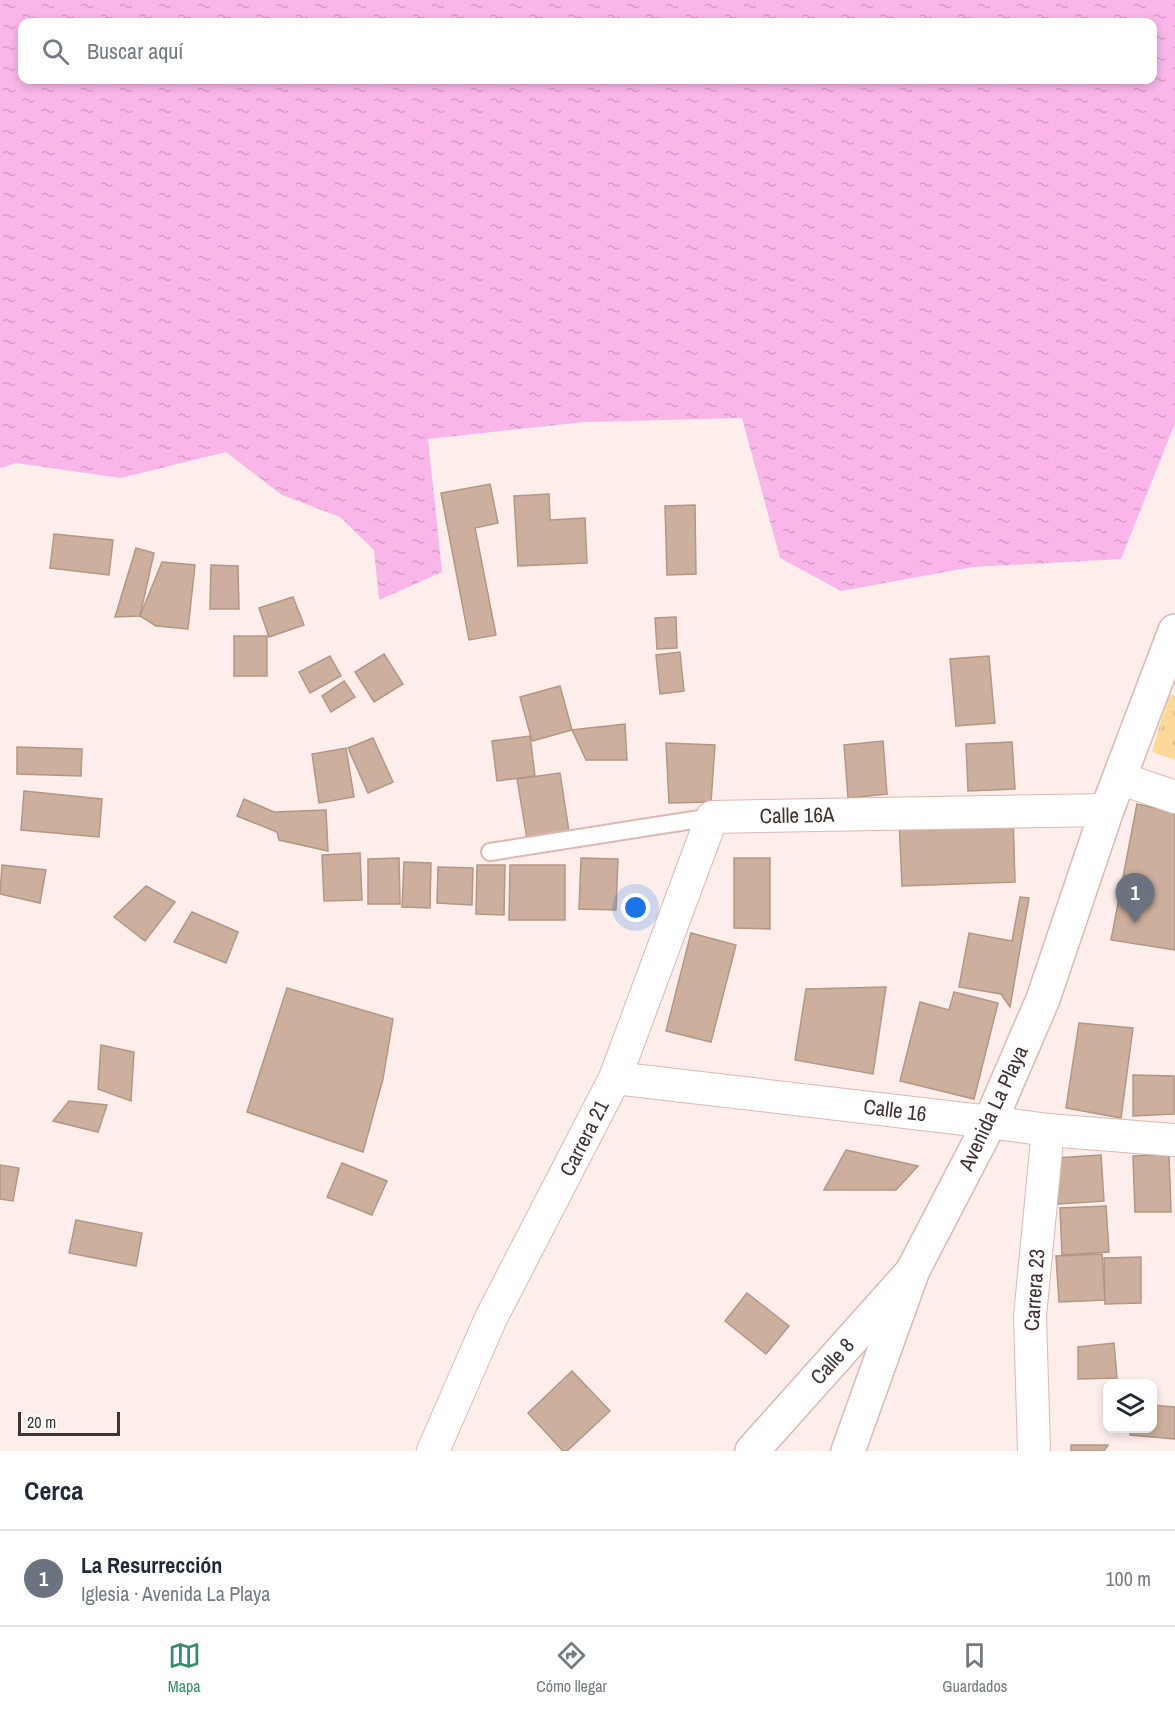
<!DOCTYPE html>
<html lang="es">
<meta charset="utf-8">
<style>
:root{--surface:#fff;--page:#f6f6f7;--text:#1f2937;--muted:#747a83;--line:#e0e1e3;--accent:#328f67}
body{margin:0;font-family:"Archivo Narrow",sans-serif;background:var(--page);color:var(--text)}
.controls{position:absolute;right:18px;bottom:18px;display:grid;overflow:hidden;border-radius:12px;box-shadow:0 3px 9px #0003}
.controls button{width:54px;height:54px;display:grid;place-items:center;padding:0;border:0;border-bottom:2px solid var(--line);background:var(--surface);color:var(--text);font:30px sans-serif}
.scale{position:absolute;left:18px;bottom:15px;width:102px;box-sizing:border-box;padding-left:6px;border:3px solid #413230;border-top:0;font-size:16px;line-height:21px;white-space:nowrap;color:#413230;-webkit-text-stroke:4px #fff;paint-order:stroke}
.you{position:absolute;left:636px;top:908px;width:21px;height:21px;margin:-15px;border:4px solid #fff;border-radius:50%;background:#1a73e8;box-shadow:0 0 0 9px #1a73e833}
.badge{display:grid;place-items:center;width:39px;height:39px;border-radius:50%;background:var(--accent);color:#fff;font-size:20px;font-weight:700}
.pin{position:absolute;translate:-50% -50px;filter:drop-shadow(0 2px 3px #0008)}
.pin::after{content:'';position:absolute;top:32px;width:21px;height:18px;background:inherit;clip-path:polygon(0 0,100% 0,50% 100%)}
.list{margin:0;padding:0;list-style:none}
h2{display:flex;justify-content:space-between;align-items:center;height:78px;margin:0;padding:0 24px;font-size:26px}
h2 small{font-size:20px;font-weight:400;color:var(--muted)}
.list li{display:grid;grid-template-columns:39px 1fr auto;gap:18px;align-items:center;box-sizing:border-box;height:96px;padding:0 24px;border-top:2px solid var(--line)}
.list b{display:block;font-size:22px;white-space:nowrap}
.list p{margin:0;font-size:20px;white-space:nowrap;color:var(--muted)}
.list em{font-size:20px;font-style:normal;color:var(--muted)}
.icon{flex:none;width:33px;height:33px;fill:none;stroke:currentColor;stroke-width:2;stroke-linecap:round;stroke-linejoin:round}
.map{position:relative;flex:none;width:1175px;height:1451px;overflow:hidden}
.search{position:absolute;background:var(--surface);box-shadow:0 3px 9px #0003;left:18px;right:18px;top:18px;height:66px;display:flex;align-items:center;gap:15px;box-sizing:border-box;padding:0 21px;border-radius:12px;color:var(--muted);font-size:22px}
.sheet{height:174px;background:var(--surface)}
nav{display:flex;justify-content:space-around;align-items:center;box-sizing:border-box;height:84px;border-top:2px solid var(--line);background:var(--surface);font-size:16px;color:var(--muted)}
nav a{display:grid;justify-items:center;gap:3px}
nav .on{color:var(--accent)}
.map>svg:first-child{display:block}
.grass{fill:url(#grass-tufts)}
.water{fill:url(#water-ripples);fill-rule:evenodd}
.building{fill:#ccaf9c;stroke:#b39684;stroke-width:1.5}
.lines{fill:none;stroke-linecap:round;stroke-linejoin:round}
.lane-casing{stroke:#ddb8b2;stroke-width:20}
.street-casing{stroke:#ddb8b2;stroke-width:34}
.secondary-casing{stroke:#ddb8b2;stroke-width:36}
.primary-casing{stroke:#ddb8b2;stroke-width:36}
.lane{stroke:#fff;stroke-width:16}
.street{stroke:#fff;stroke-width:32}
.secondary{stroke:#fff;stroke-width:33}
.primary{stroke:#fff;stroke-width:33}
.labels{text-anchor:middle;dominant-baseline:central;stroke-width:6;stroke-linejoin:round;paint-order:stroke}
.street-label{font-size:21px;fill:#413230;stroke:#fff}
</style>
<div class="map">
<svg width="1175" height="1451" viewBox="0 0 1175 1451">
<defs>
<pattern id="grass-tufts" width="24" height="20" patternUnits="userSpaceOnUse" patternTransform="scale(1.5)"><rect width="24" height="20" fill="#fdd999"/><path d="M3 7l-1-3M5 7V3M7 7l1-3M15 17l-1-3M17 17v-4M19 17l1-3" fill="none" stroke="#dabb84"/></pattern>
<pattern id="water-ripples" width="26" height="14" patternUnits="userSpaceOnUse" patternTransform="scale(1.5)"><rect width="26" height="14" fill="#fab5e9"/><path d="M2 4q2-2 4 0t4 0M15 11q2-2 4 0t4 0" fill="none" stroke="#d89cc8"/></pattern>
</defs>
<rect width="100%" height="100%" fill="#fdeeeb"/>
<path class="grass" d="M 1169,694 L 1175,696 L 1175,760 L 1152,752 Z"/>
<path class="water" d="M 0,0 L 1175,0 L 1175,423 L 1121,559 L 972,567 L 841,591 L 780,558 L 742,418 L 584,422 L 428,439 L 442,572 L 379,600 L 374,550 L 340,517 L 282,495 L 226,452 L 121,478 L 16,463 L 0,468 ZM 22,22 L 1152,22 L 1152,80 L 22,80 Z"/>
<g class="building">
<path d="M 490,484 L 498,523 L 475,528 L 496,635 L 469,640 L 441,493 Z"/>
<path d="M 549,494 L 550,520 L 585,518 L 587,563 L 518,566 L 514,496 Z"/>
<path d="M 695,505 L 696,574 L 667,575 L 665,506 Z"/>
<path d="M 54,534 L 113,540 L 109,575 L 50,568 Z"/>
<path d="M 136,548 L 154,553 L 140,616 L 115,617 Z"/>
<path d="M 162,562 L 195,565 L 188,629 L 156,626 L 140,616 Z"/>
<path d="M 211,565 L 238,566 L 239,609 L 210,609 Z"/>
<path d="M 293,597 L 304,625 L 269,637 L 259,608 Z"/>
<path d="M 676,617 L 677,648 L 657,649 L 655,618 Z"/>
<rect x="234" y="636" width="33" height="40"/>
<path d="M 680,652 L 684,691 L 660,694 L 656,655 Z"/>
<path d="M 384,654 L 403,684 L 374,702 L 355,672 Z"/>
<path d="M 330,656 L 341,676 L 310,693 L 299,672 Z"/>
<path d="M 989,656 L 995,723 L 956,726 L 950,659 Z"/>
<path d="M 344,681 L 355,697 L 331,712 L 322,696 Z"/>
<path d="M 560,686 L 572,730 L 532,741 L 520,697 Z"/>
<path d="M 625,724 L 627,760 L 586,760 L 572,730 Z"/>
<path d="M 530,736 L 535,776 L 497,781 L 492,741 Z"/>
<path d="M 373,738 L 393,782 L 368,793 L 348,748 Z"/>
<path d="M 883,741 L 887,794 L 848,798 L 844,745 Z"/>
<path d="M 1012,742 L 1015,789 L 968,791 L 966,744 Z"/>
<path d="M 666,743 L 715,745 L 711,802 L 669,803 Z"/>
<path d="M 17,747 L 82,749 L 81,776 L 17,774 Z"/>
<path d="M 346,748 L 354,797 L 319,803 L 312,754 Z"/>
<path d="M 560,773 L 570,838 L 528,845 L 517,779 Z"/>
<path d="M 24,791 L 102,799 L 99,837 L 21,830 Z"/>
<path d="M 244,799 L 274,812 L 326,810 L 328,851 L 279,840 L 277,832 L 237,816 Z"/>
<path d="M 1137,804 L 1175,812 L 1175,950 L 1111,940 Z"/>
<path d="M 1013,815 L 1015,882 L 902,886 L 899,819 Z"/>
<path d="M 360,853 L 362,900 L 324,901 L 322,855 Z"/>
<path d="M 399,858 L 400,904 L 368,904 L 368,859 Z"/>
<path d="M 581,858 L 618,859 L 616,910 L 579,909 Z"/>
<path d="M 734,858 L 770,858 L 770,929 L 734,928 Z"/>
<path d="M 404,862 L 431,863 L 430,908 L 402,907 Z"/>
<path d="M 2,865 L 46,870 L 40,903 L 0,894 Z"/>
<path d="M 477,865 L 505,865 L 504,915 L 476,914 Z"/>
<path d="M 510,865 L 565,865 L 565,920 L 509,920 Z"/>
<path d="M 438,867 L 473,868 L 472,905 L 437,903 Z"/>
<path d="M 146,886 L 175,902 L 145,941 L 114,917 Z"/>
<path d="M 1020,897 L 1029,898 L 1010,1007 L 1001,994 L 959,987 L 969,933 L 1012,941 Z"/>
<path d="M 192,912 L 238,932 L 226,963 L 174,942 Z"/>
<path d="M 691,933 L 736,945 L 711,1042 L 666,1031 Z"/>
<path d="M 886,987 L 873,1074 L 795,1060 L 806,989 Z"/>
<path d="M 287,988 L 393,1019 L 383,1079 L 363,1152 L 247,1112 Z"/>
<path d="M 954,992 L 998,1003 L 974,1099 L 900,1081 L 920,1002 L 949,1010 Z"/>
<path d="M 1079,1023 L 1133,1028 L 1121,1118 L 1066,1108 Z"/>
<path d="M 101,1045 L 134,1052 L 131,1101 L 98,1089 Z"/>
<path d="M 1133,1075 L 1174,1076 L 1174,1114 L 1133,1116 Z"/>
<path d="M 69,1101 L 107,1105 L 98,1132 L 53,1121 Z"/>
<path d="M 846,1150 L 918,1166 L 896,1190 L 824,1190 Z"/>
<path d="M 1169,1154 L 1171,1212 L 1135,1212 L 1133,1156 Z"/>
<path d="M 1101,1155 L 1104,1201 L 1058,1204 L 1055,1158 Z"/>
<path d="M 342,1163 L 387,1181 L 372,1215 L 327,1197 Z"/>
<path d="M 0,1165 L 19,1168 L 13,1201 L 0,1199 Z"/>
<path d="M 1106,1206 L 1109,1252 L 1062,1255 L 1060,1208 Z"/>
<path d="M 76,1220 L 142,1233 L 136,1266 L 69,1253 Z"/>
<path d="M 1102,1254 L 1105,1300 L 1059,1302 L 1056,1256 Z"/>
<path d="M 1141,1257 L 1141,1303 L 1105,1304 L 1104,1258 Z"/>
<path d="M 747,1293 L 789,1326 L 766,1354 L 725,1321 Z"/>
<path d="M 1114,1343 L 1117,1378 L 1078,1379 L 1078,1347 Z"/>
<path d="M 572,1371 L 610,1411 L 567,1451 L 563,1451 L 528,1413 Z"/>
<path d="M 1152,1405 L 1175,1407 L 1175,1439 L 1130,1435 L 1131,1428 L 1152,1428 Z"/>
<path d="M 1071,1445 L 1108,1445 L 1104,1451 L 1071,1451 Z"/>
</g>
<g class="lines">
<g class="lane-casing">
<path id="lane" d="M 490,852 L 712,817"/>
</g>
<g class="street-casing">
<g id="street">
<path d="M 1119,778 L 1175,797"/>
<path d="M 615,1078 L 990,1122 L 1048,1130 L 1175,1140"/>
<path d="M 433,1451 L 491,1318 L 615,1078 L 712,817 L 1107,810"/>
<path d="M 1034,1451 L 1030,1316 L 1048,1130"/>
</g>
</g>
<g class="secondary-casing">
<path id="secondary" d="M 752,1451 L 912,1272"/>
</g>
<g class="primary-casing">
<path id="primary" d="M 848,1451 L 913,1270 L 990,1122 L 1043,999 L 1107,810 L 1175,631"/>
</g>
<use href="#lane" class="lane"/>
<use href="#street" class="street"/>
<use href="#secondary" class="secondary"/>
<use href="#primary" class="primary"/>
</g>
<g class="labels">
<g class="street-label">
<text transform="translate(797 815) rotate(-1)">Calle 16A</text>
<text transform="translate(993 1108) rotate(-65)">Avenida La Playa</text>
<text transform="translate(895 1110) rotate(7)">Calle 16</text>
<text transform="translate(584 1138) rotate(-63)">Carrera 21</text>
<text transform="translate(1034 1290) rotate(-86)">Carrera 23</text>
<text transform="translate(832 1361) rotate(-48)">Calle 8</text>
</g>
</g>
</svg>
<div class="controls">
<button><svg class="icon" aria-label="layers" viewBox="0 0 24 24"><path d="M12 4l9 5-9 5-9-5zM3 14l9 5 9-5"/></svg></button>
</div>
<div class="scale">20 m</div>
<div class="you"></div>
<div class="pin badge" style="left:1135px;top:923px;background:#6b7280">1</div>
<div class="search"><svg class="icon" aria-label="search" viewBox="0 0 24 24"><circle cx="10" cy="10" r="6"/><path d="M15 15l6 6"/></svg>Buscar aquí</div>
</div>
<section class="sheet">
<h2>Cerca<small></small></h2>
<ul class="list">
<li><span class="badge" style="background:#6b7280">1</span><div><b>La Resurrección</b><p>Iglesia · Avenida La Playa</p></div><em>100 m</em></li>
</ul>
</section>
<nav>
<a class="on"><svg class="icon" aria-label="map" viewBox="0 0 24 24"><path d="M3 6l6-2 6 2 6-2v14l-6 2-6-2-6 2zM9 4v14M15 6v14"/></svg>Mapa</a>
<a><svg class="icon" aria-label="directions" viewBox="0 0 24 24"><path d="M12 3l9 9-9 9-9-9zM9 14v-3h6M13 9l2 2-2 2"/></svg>Cómo llegar</a>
<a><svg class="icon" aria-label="saved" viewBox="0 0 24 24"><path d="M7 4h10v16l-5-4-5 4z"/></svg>Guardados</a>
</nav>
